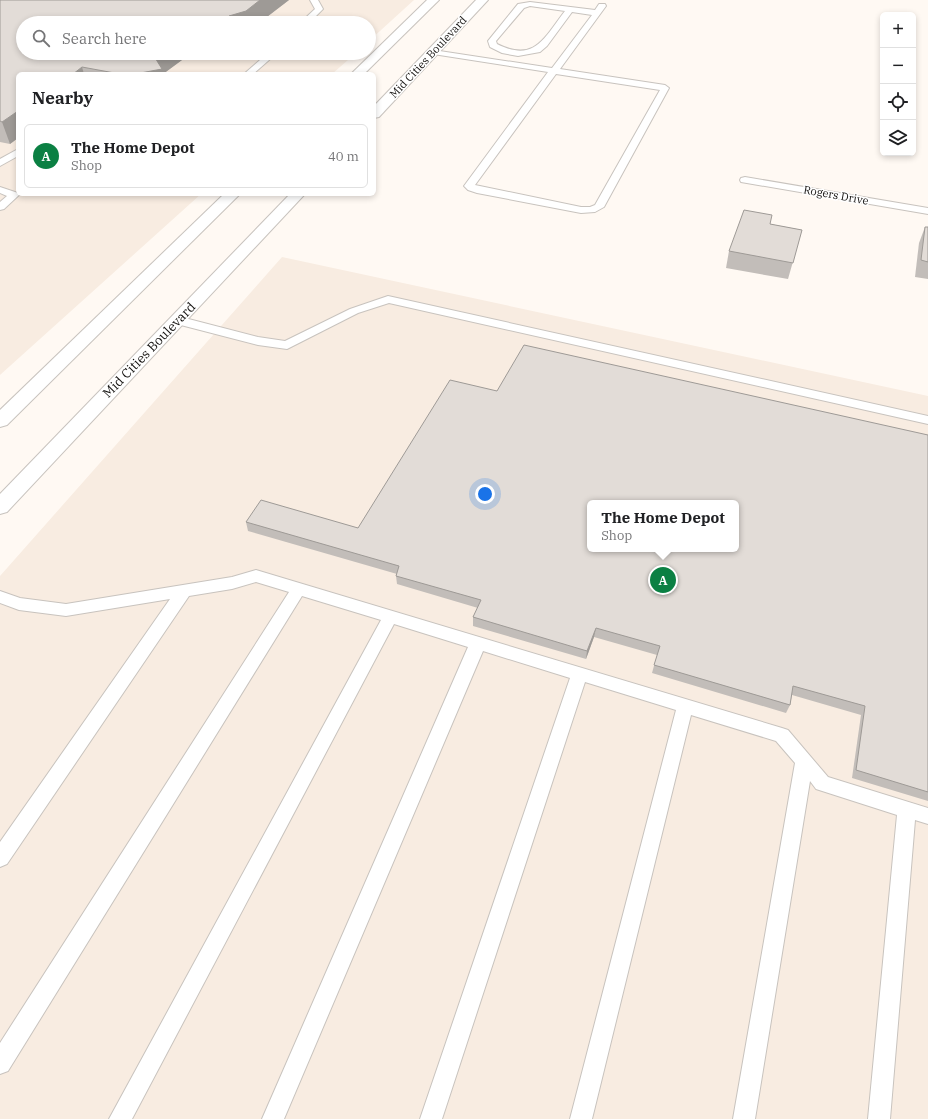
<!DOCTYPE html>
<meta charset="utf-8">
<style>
:root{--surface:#fff;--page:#f6f6f6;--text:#202124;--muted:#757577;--line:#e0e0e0;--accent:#0b8043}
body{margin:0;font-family:"IBM Plex Serif",serif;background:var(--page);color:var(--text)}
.controls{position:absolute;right:12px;top:12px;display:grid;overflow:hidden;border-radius:6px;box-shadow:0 2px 6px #0003}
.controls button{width:36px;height:36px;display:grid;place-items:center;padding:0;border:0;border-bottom:1px solid var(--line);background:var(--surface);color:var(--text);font:20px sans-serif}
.you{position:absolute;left:485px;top:494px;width:14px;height:14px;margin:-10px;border:3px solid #fff;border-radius:50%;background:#1a73e8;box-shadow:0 0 0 6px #1a73e833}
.badge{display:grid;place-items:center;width:26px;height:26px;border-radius:50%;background:var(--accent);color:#fff;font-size:13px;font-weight:700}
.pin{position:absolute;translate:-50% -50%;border:2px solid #fff;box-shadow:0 1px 4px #0006}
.popup{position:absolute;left:587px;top:500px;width:152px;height:52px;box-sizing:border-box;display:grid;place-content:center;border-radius:6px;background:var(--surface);filter:drop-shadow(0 1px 3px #0005);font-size:13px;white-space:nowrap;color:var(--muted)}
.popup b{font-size:15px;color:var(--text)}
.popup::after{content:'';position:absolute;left:50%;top:100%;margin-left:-8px;border:8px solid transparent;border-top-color:var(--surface)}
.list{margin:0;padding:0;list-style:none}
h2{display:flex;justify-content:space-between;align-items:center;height:52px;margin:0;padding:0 16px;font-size:17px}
h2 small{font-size:13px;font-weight:400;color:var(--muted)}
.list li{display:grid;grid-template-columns:26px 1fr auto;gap:12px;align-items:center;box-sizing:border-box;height:64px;margin:0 8px 8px;padding:0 8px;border:1px solid var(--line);border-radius:6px}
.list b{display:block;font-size:15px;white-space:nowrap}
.list p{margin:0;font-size:13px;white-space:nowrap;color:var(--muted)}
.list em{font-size:13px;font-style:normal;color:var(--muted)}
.icon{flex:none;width:22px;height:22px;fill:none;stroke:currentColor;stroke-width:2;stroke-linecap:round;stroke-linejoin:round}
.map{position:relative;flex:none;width:928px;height:1119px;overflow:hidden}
.search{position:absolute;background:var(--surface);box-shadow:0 2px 6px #0003;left:16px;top:16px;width:360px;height:44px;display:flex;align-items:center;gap:10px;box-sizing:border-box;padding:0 14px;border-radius:22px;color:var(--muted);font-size:15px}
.panel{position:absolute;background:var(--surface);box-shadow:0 2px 6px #0003;left:16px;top:72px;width:360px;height:124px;border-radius:6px}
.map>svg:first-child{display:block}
.built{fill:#f8ece1;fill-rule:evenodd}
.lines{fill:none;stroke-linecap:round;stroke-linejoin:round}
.service-casing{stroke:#c8c3be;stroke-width:2}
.secondary-casing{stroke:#c8c3be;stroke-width:2}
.service{fill:#fff;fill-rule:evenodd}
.secondary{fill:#fff;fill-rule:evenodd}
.wall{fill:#c2bdb9}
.shaded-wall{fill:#9e9a96}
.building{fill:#e2dcd7;stroke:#9e9a96;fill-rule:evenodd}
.labels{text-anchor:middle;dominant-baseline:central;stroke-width:3;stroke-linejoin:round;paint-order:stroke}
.far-street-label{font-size:11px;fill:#151311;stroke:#fff}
.street-label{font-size:13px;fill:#151311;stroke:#fff}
</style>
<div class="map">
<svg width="928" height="1119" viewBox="0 0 928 1119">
<rect width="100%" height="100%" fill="#fff9f3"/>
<g class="built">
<path d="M 0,0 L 414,0 L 369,41 L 369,23 L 23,23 L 23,53 L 356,53 L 332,74 L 18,74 L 18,194 L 201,194 L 0,375 Z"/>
<path d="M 282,257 L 928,396 L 928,1119 L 0,1119 L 0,576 ZM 590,503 L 736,503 L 736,549 L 590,549 Z"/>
</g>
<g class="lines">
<g class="service-casing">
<g id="service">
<path d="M 310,0 L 318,0 L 323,9 L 309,23 L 300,23 L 315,9 Z"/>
<path d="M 530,2 L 595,10 L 599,4 L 605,4 L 606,6 L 560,69 L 665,85 L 669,88 L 604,207 L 595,212 L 581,213 L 477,193 L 468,190 L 464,186 L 548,72 L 433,54 L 429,52 L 433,50 L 552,68 L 592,15 L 572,12 L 547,46 L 540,52 L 518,56 L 502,53 L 490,47 L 488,41 L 518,4 ZM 530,6 L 565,11 C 544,38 535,63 497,44 L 496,41 L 524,8 ZM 556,74 L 660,90 L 595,205 L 590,207 L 581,207 L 475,185 Z"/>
<path d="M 268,53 L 277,53 L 253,74 L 244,74 Z"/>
<path d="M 18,149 L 18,156 L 0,166 L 0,159 Z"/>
<path d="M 745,177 L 928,208 L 928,214 L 741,182 L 740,180 L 741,178 Z"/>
<path d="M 0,187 L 18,193 L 19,195 L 4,209 L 0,210 L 0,202 L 7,196 L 0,193 Z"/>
<path d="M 388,296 L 928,416 L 928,424 L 389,303 L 358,313 L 287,349 L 258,345 L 173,323 L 171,320 L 173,317 L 177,316 L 258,337 L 285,341 L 350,309 Z"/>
<path d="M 256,570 L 782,728 L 788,730 L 828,777 L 928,808 L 928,824 L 915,820 L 890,1119 L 868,1119 L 897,815 L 816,789 L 810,781 L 755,1119 L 733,1119 L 795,763 L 776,741 L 691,715 L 592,1119 L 570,1119 L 676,710 L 585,682 L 442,1119 L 420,1119 L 570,678 L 483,651 L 284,1119 L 262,1119 L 468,647 L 394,624 L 132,1119 L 109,1119 L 381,620 L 302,596 L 8,1071 L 0,1074 L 0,1043 L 289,592 L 256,582 L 232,589 L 189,596 L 7,864 L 0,867 L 0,842 L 170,599 L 66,616 L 19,610 L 0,603 L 0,591 L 20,598 L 66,604 L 232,577 Z"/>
</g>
</g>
<g class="secondary-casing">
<g id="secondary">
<path d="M 427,0 L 439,0 L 364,74 L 351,74 Z"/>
<path d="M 476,0 L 488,0 L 379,117 L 374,118 L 374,106 Z"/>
<path d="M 224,194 L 240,194 L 7,425 L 0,427 L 0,410 Z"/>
<path d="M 290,194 L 305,194 L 7,512 L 0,514 L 0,494 Z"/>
</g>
</g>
<use href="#service" class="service"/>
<use href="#secondary" class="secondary"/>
</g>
<g class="wall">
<path d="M 0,0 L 289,0 L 259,23 L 182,60 L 163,74 L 18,74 L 18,138 L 10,144 L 0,142 Z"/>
<path d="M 770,224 L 802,230 L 788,279 L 726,268 L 729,251 Z"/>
<path d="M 925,227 L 928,227 L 928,279 L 915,277 L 919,243 Z"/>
<path d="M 497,391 L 928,435 L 928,801 L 852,778 L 861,715 L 792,695 L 790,705 L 786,713 L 652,673 L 657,655 L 594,637 L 586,659 L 473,626 L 473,617 L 478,608 L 397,584 L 396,576 L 397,574 L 248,531 L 246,522 L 358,528 Z"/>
</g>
<g class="shaded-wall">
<path d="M 260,0 L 289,0 L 259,23 L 225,23 L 229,16 Z"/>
<path d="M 158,53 L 206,53 L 182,60 L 163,74 L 135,74 L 154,56 Z"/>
<path d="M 82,67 L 84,74 L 73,74 Z"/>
<path d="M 18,111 L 18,138 L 10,144 L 2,122 Z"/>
<path d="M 596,628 L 594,637 L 586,659 L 587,651 Z"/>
</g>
<g class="building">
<path d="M 0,0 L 260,0 L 246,11 L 229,16 L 236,20 L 225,23 L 23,23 L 23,53 L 158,53 L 154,56 L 162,69 L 135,74 L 120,74 L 82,67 L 73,74 L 18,74 L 18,111 L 2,122 L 0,121 Z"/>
<path d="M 744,210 L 772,215 L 770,224 L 802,230 L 793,263 L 729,251 Z"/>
<path d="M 925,227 L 928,227 L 928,262 L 921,260 Z"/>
<path d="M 524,345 L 928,435 L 928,792 L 856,770 L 865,706 L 793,686 L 790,705 L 654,665 L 660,646 L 596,628 L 587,651 L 473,617 L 481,600 L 396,576 L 399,566 L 246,522 L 261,500 L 358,528 L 450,380 L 497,391 ZM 590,503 L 736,503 L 736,549 L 590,549 Z"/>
</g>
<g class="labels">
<g class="far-street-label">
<text transform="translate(428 57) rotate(-47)">Mid Cities Boulevard</text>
<text transform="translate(836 195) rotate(10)">Rogers Drive</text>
</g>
<g class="street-label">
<text transform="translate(149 350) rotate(-46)">Mid Cities Boulevard</text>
</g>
</g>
</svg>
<div class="controls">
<button>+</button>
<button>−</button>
<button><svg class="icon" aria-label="locate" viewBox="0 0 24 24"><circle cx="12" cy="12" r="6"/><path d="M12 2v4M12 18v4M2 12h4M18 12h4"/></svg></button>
<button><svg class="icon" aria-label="layers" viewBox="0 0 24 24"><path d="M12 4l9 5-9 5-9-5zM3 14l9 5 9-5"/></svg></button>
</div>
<div class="you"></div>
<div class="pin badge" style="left:663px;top:580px">A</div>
<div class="popup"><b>The Home Depot</b>Shop</div>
<div class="search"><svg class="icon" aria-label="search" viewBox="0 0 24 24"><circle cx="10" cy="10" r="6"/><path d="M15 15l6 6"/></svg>Search here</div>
<section class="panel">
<h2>Nearby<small></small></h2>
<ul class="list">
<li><span class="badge">A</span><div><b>The Home Depot</b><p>Shop</p></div><em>40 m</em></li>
</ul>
</section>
</div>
